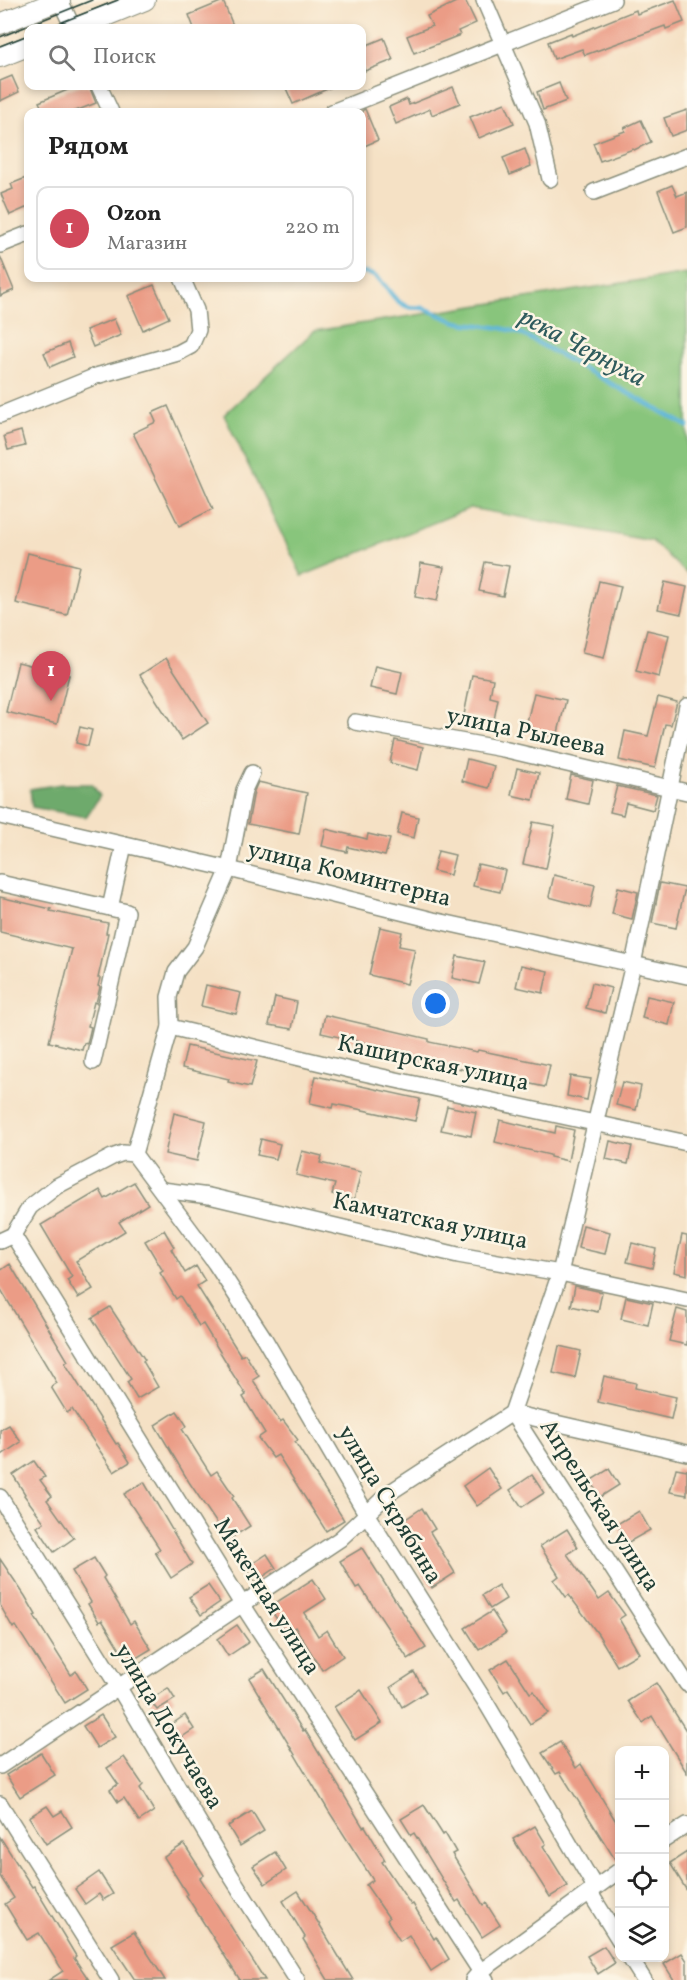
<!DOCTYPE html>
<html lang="ru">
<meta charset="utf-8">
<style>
:root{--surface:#fff;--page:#f6f6f6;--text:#222;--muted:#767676;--line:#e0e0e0;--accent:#d1495b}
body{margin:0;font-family:Vollkorn,serif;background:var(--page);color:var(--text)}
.controls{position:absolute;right:18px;bottom:18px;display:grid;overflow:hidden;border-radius:12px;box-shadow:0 3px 9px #0003}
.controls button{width:54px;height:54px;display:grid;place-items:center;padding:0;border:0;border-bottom:2px solid var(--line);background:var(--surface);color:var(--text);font:30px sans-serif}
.you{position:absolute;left:436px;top:1004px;width:21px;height:21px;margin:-15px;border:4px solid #fff;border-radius:50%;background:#1a73e8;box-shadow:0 0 0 9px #1a73e833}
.badge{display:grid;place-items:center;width:39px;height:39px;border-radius:50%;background:var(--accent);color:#fff;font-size:20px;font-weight:700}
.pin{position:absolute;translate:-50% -50px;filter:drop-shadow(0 2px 3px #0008)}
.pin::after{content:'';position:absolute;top:32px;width:21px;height:18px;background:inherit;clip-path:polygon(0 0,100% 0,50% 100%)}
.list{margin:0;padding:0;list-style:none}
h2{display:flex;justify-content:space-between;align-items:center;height:78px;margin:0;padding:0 24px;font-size:26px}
h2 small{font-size:20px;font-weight:400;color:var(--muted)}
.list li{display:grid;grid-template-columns:39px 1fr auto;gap:18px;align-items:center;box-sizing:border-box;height:84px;margin:0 12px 12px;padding:0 12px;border:2px solid var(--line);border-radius:12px}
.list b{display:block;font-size:22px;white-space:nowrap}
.list p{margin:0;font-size:20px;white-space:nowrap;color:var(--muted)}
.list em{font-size:20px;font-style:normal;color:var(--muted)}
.icon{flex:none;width:33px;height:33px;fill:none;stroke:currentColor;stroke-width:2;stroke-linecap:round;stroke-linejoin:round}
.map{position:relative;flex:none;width:687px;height:1980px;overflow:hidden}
.search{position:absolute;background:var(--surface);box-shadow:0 3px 9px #0003;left:24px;top:24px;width:342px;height:66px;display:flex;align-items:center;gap:15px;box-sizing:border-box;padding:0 21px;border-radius:12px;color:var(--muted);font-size:22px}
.panel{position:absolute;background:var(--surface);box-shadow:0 3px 9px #0003;left:24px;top:108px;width:342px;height:174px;border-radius:12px}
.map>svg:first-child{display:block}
.green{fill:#88c57c;stroke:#548158;stroke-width:1.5}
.forest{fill:#6eaa6c;stroke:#467450;stroke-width:1.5}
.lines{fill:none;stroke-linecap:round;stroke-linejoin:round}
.stream{stroke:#5bb5d9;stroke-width:4.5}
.building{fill:#eb9c86}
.minor-casing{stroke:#8a8f7c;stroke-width:18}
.major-casing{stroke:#8a8f7c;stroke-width:22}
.minor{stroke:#fff;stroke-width:15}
.major{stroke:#fff;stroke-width:20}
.tram{stroke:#1f3d34;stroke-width:1.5}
.labels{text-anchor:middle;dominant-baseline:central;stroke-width:5;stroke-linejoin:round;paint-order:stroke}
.street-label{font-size:24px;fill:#1f3d34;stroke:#fcf5e5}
.water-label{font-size:26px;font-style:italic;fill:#2e5b5d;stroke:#fcf5e5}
</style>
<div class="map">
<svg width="687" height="1980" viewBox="0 0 687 1980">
<rect width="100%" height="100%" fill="#fcf5e5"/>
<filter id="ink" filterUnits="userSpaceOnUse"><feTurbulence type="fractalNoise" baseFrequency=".0167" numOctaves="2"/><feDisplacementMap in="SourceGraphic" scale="12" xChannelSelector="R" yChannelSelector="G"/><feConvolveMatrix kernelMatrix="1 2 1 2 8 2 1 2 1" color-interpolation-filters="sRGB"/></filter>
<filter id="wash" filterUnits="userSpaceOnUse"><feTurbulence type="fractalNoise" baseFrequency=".008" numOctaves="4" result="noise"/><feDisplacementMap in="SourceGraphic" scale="24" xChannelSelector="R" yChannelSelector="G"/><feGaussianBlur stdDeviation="1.35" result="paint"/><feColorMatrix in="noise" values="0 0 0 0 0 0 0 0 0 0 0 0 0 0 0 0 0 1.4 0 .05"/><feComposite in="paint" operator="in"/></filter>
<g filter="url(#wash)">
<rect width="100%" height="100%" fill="#f5e1c5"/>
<path class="green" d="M 687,273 L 687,574 L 652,541 L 470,508 L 302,576 L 224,415 L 314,331 Z"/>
<path class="forest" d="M 61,784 L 92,784 L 100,796 L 86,817 L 32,807 L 30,789 Z"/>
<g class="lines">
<g class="stream">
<path d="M 362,273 C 387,273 387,301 409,307 C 413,308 418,307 423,308 C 436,312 449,321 462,323 C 483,326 502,326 522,334 L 687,426"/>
<path d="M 316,285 L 343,278"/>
</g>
</g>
<g id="blocks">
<g class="building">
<path d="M 460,0 L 465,0 L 476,23 L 458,31 L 460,35 L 414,53 L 407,36 L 432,26 L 427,16 Z"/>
<path d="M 675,0 L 684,22 L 666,29 L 665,26 L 585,55 L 582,49 L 554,59 L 548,42 L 571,33 L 572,36 L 636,10 L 637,14 Z"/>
<path d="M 223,1 L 234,28 L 194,28 L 189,15 Z"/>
<path d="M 384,38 L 393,60 L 365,71 L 362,63 L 362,47 Z"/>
<path d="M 12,76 L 19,92 L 0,101 L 0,81 Z"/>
<path d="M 559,83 L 566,101 L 543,110 L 537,92 Z"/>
<path d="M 77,86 L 89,86 L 96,103 L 73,112 L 44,112 L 39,102 Z"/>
<path d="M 285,86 L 334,86 L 293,104 Z"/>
<path d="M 453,87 L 460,103 L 432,115 L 430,109 L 396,124 L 389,107 L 407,99 L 409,105 Z"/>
<path d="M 505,103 L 514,123 L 479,138 L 470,117 Z"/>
<path d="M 365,109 L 378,140 L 362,147 L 362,111 Z"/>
<path d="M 687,110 L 687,130 L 671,136 L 664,118 Z"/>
<path d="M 641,120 L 651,142 L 634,150 L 633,149 L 600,161 L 593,143 L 625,131 L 624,128 Z"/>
<path d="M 525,149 L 531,166 L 510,175 L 503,158 Z"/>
<path d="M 26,178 L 28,184 L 28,207 L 10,215 L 1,194 L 13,189 L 11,184 Z"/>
<path d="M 672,185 L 677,196 L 687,192 L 687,227 L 674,232 L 658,191 Z"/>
<path d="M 0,256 L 14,290 L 0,296 Z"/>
<path d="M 154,285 L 169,318 L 143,330 L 128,296 Z"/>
<path d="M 114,319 L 121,335 L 93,347 L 86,330 Z"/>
<path d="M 68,343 L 73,357 L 50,367 L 44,353 Z"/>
<path d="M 168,406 L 213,509 L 179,526 L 133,433 L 156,422 L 152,413 Z"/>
<path d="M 21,431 L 25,446 L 8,450 L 4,436 Z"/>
<path d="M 28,553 L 79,566 L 67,615 L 16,603 Z"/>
<path d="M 485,562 L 509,566 L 503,596 L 479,591 Z"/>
<path d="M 421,563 L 444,567 L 437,601 L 415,597 Z"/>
<path d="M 599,581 L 621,586 L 604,658 L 582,653 Z"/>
<path d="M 665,582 L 687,587 L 681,614 L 658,609 Z"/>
<path d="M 647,630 L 669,635 L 659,677 L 636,671 Z"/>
<path d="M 166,658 L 208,723 L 182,740 L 140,675 Z"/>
<path d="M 18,662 L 69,675 L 57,724 L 6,712 Z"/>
<path d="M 375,666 L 402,672 L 397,694 L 370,688 Z"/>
<path d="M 472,675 L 493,679 L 490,697 L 498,699 L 494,720 L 464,715 Z"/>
<path d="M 534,693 L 566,700 L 557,737 L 525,730 Z"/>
<path d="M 658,697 L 677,702 L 671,725 L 665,724 L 655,768 L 619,760 L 625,731 L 648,736 Z"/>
<path d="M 80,727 L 92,730 L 88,746 L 76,743 Z"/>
<path d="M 395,740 L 423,747 L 418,770 L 390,763 Z"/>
<path d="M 467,759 L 494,766 L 489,788 L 462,781 Z"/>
<path d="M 517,768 L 539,773 L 533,800 L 511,795 Z"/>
<path d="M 571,775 L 593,780 L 588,804 L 566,799 Z"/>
<path d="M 258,782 L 307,793 L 299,834 L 248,824 L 254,791 Z"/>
<path d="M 617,786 L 657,795 L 653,810 L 626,803 L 623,815 L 610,812 Z"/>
<path d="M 402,813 L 418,817 L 414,838 L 397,834 Z"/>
<path d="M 533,822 L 555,826 L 546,869 L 523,864 Z"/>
<path d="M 326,829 L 367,839 L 368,834 L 390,839 L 385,856 L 348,847 L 347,852 L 322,846 Z"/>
<path d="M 438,851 L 455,855 L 450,875 L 433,871 Z"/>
<path d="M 478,864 L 505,870 L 500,892 L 473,886 Z"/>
<path d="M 554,875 L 595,885 L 590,908 L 549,897 Z"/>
<path d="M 660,883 L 685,888 L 676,928 L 652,923 Z"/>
<path d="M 618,887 L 638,892 L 632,919 L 612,914 Z"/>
<path d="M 0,897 L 51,909 L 50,911 L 108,923 L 106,933 L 108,933 L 98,978 L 100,978 L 98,986 L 100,987 L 96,1003 L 94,1002 L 88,1026 L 91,1027 L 87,1044 L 84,1043 L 82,1050 L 49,1042 L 72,949 L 0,932 Z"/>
<path d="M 380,927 L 402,932 L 399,946 L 415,949 L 407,984 L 369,975 Z"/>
<path d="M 457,956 L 485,962 L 479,984 L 452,978 Z"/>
<path d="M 521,965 L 548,971 L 543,993 L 516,987 Z"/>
<path d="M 592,983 L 611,988 L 605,1013 L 586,1008 Z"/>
<path d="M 206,985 L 241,993 L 236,1014 L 201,1006 Z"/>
<path d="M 647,996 L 674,1002 L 669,1025 L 642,1018 Z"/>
<path d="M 275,997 L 297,1002 L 292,1029 L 269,1025 Z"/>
<path d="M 325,1015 L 429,1039 L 429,1042 L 477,1052 L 478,1050 L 550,1065 L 545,1087 L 397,1055 L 398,1050 L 321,1033 Z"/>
<path d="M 187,1046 L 257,1061 L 250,1087 L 228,1082 L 229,1079 L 182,1068 Z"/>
<path d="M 316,1076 L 420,1099 L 415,1121 L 334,1104 L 333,1108 L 310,1103 Z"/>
<path d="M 570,1076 L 591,1079 L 587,1100 L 567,1096 Z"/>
<path d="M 622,1082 L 641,1086 L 636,1110 L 616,1105 Z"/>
<path d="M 447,1106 L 476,1112 L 471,1136 L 441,1130 Z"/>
<path d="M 174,1113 L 206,1121 L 197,1161 L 165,1154 Z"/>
<path d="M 500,1120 L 555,1133 L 556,1126 L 574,1130 L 568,1161 L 550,1157 L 550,1155 L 495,1142 Z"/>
<path d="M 261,1139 L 280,1144 L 276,1159 L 257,1155 Z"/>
<path d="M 610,1141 L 632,1146 L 628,1164 L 606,1159 Z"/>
<path d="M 302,1151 L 322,1156 L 320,1163 L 361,1172 L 354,1200 L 332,1194 L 335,1184 L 296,1175 Z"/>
<path d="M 134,1182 L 148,1204 L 119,1222 L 125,1231 L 76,1261 L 93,1289 L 78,1298 L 67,1280 L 72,1277 L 41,1225 L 100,1190 L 105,1199 Z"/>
<path d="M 583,1225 L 610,1232 L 605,1254 L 578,1248 Z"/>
<path d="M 164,1230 L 174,1247 L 171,1249 L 185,1273 L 196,1266 L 205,1281 L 197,1286 L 241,1356 L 245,1354 L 259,1376 L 253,1380 L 280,1422 L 283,1420 L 298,1440 L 295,1442 L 344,1520 L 326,1531 L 278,1455 L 273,1458 L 258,1438 L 265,1433 L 243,1397 L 246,1395 L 227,1365 L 228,1365 L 203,1324 L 199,1326 L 180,1296 L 176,1299 L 160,1273 L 163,1271 L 145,1241 Z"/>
<path d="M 682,1235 L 687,1236 L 687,1275 L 674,1272 Z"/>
<path d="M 632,1243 L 656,1249 L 652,1268 L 627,1262 Z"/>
<path d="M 10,1264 L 68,1361 L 65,1363 L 116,1444 L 118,1443 L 130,1462 L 114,1472 L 72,1409 L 67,1413 L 51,1387 L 57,1383 L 0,1288 L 0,1271 Z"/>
<path d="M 575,1286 L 602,1292 L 598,1312 L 571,1306 Z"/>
<path d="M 626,1297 L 653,1303 L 648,1325 L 621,1319 Z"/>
<path d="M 110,1307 L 145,1360 L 143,1361 L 158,1387 L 137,1399 L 127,1382 L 131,1379 L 92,1318 Z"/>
<path d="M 677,1309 L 687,1312 L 687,1345 L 669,1341 Z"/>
<path d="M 559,1346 L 581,1351 L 575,1378 L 553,1373 Z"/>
<path d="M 604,1376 L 636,1383 L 635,1388 L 676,1397 L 671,1419 L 598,1402 Z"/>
<path d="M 177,1411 L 187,1426 L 182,1429 L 211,1475 L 217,1471 L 234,1496 L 232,1498 L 250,1526 L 228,1540 L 189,1482 L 155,1425 Z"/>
<path d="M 9,1425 L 21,1442 L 0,1456 L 0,1430 Z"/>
<path d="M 34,1461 L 45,1477 L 40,1480 L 52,1496 L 47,1500 L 74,1538 L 54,1552 L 37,1527 L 44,1522 L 24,1495 L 25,1494 L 13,1475 Z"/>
<path d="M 488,1468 L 502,1489 L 477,1506 L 463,1486 Z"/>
<path d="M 676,1468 L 687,1470 L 687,1495 L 670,1492 Z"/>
<path d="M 609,1469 L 619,1485 L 600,1497 L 590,1481 Z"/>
<path d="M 532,1475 L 544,1493 L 522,1507 L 510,1490 Z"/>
<path d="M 144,1482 L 192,1564 L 171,1578 L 155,1552 L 160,1549 L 124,1494 Z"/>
<path d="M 422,1508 L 435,1529 L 430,1532 L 455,1573 L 432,1588 L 414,1559 L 418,1557 L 397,1525 Z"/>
<path d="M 639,1511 L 650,1530 L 627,1543 L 617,1524 Z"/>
<path d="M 567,1529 L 578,1547 L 567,1554 L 599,1600 L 609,1593 L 625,1615 L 619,1619 L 639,1653 L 617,1666 L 598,1634 L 569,1595 L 566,1597 L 554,1580 L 559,1576 L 540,1546 Z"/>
<path d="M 362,1548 L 426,1648 L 408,1659 L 360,1586 L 356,1588 L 340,1561 Z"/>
<path d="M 267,1554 L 276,1568 L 255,1582 L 246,1568 Z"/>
<path d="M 94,1558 L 105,1576 L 103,1578 L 130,1624 L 134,1621 L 151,1649 L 128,1663 L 102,1620 L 99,1622 L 88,1604 L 91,1602 L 72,1571 Z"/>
<path d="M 0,1559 L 25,1596 L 36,1615 L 34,1616 L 71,1675 L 76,1671 L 87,1689 L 65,1703 L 16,1626 L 13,1628 L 0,1605 Z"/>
<path d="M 313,1579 L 326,1599 L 304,1613 L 318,1636 L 327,1630 L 343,1656 L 322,1670 L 295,1627 L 286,1633 L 269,1607 Z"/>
<path d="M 208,1585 L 220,1602 L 201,1615 L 189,1597 Z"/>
<path d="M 498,1585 L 506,1599 L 490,1609 L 482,1595 Z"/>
<path d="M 492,1611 L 506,1633 L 479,1650 L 465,1628 Z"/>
<path d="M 237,1625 L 249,1642 L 228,1656 L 217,1639 Z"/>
<path d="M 508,1659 L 530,1693 L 534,1691 L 548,1713 L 530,1724 L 508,1689 L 504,1692 L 490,1670 Z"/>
<path d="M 264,1669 L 303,1731 L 305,1730 L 363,1827 L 365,1826 L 385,1860 L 382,1862 L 411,1905 L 413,1904 L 434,1939 L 436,1937 L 449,1959 L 431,1971 L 409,1935 L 400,1941 L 387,1920 L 389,1918 L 366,1885 L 373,1880 L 328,1810 L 249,1678 Z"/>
<path d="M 414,1672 L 426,1692 L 402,1707 L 391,1687 Z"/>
<path d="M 656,1683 L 687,1732 L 687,1773 L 652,1716 L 643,1723 L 628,1701 Z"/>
<path d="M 168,1688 L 175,1699 L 157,1710 L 150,1700 Z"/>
<path d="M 361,1690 L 382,1723 L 355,1740 L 334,1707 Z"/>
<path d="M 101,1715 L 115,1737 L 97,1748 L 83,1726 Z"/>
<path d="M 185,1715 L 194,1729 L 176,1741 L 168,1727 Z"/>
<path d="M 560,1742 L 576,1768 L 581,1764 L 620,1828 L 620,1860 L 616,1861 L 560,1772 L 556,1774 L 542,1753 Z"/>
<path d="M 41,1753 L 55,1775 L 20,1797 L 6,1775 Z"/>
<path d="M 124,1757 L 143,1785 L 140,1788 L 154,1811 L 139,1821 L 124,1798 L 118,1802 L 110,1790 L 118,1784 L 107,1768 Z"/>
<path d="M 424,1805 L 443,1835 L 445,1833 L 456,1852 L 452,1854 L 483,1905 L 486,1903 L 500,1925 L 482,1937 L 459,1900 L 456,1902 L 414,1833 L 411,1835 L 401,1819 Z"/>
<path d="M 47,1806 L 54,1816 L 62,1811 L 72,1827 L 46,1844 L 29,1817 Z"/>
<path d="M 252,1811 L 264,1831 L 240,1846 L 228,1826 Z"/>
<path d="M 535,1826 L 546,1844 L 543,1846 L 568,1886 L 550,1897 L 513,1839 Z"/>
<path d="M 0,1837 L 32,1887 L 34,1886 L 76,1956 L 74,1958 L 89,1980 L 49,1980 L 63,1971 L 39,1933 L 27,1940 L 5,1904 L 14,1898 L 0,1876 Z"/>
<path d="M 184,1844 L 204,1875 L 200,1878 L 265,1980 L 240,1980 L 186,1895 L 187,1894 L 164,1857 Z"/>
<path d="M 275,1852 L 286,1870 L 265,1884 L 253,1866 Z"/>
<path d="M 687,1852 L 687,1891 L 670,1863 Z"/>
<path d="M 99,1872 L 113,1894 L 103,1900 L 99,1894 L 85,1904 L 75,1889 Z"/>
<path d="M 298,1891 L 321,1927 L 353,1980 L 328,1980 L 303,1939 L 305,1937 L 283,1901 Z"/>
<path d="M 134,1932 L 156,1966 L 165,1980 L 135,1980 L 112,1945 Z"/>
<path d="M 604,1946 L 615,1963 L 598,1974 L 587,1956 Z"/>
<path d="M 682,1953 L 687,1961 L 687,1980 L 674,1980 L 664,1964 Z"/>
</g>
</g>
</g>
<g filter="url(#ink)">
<use href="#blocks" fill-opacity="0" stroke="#8a8f7c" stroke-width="1.5"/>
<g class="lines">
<g class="minor-casing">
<g id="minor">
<path d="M 60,0 L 73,28"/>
<path d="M 484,0 L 537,123 L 550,179"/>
<path d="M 99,86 L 111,112"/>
<path d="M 332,112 L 613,0"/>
<path d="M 594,192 L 687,156"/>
<path d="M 0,245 L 28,234"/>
<path d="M 0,415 L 96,376 L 178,353 L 191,346 L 198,330 L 196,310 L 182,278"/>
<path d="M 355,722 L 503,749 L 687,792"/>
<path d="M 0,816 L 229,869 L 433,920 L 687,976"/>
<path d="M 0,883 L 110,908 L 124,845"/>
<path d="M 170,1027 L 350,1070 L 687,1143"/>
<path d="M 93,1062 L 127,912 L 110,908"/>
<path d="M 134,1154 L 215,1263 L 264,1338 L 367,1515 L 488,1706 L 595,1887"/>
<path d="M 162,1190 L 209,1196 L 458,1255 L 560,1273 L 687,1300"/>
<path d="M 13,1235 L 242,1604 L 486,1980"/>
<path d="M 0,1241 L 13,1235 L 30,1207 L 57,1186 L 112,1157 L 123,1153 L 134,1154 L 170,1027 L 169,997 L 176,972 L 195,947 L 229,869 L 244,790 L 252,773"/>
<path d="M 512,1413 L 687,1684"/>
<path d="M 512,1413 L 687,1453"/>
<path d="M 0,1497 L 119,1688 L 231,1876 L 297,1980"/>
<path d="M 0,1766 L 340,1539 L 389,1493 L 512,1413 L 560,1273 L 633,964 L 687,706"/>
<path d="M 0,1804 L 111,1980"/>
<path d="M 664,1840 L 687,1825"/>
<path d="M 590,1893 L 620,1941"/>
<path d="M 630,1958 L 644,1980"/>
<path d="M 473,1980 L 480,1972 L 620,1870"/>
</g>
</g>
<g class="major-casing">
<g id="major">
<path d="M 0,24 L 60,0"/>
<path d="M 76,28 L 145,0"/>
<path d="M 0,57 L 28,46"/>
</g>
</g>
<use href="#minor" class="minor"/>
<use href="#major" class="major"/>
<g class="tram">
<path d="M 47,28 L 118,0"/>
<path d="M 0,37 L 92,0"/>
<path d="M 0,46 L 28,35"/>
</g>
</g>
</g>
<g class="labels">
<g class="street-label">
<text transform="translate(526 733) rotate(12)">улица Рылеева</text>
<text transform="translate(349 875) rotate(14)">улица Коминтерна</text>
<text transform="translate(433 1064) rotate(12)">Каширская улица</text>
<text transform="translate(430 1222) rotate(12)">Камчатская улица</text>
<text transform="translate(389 1505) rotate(59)">улица Скрябина</text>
<text transform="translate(599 1506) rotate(57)">Апрельская улица</text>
<text transform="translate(266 1597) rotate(58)">Макетная улица</text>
<text transform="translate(168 1727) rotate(59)">улица Докучаева</text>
</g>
<g class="water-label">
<text transform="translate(582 348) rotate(28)">река Чернуха</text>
</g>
</g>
</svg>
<div class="controls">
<button>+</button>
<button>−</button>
<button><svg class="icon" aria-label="locate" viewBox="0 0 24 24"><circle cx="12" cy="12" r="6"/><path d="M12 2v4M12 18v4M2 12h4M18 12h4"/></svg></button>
<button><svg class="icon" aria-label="layers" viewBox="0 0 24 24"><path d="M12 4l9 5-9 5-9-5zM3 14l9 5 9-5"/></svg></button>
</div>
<div class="you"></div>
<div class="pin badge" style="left:51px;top:701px">1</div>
<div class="search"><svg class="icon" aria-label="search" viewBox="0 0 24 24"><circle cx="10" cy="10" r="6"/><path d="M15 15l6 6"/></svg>Поиск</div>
<section class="panel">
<h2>Рядом<small></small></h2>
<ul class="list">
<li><span class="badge">1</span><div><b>Ozon</b><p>Магазин</p></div><em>220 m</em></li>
</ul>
</section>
</div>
